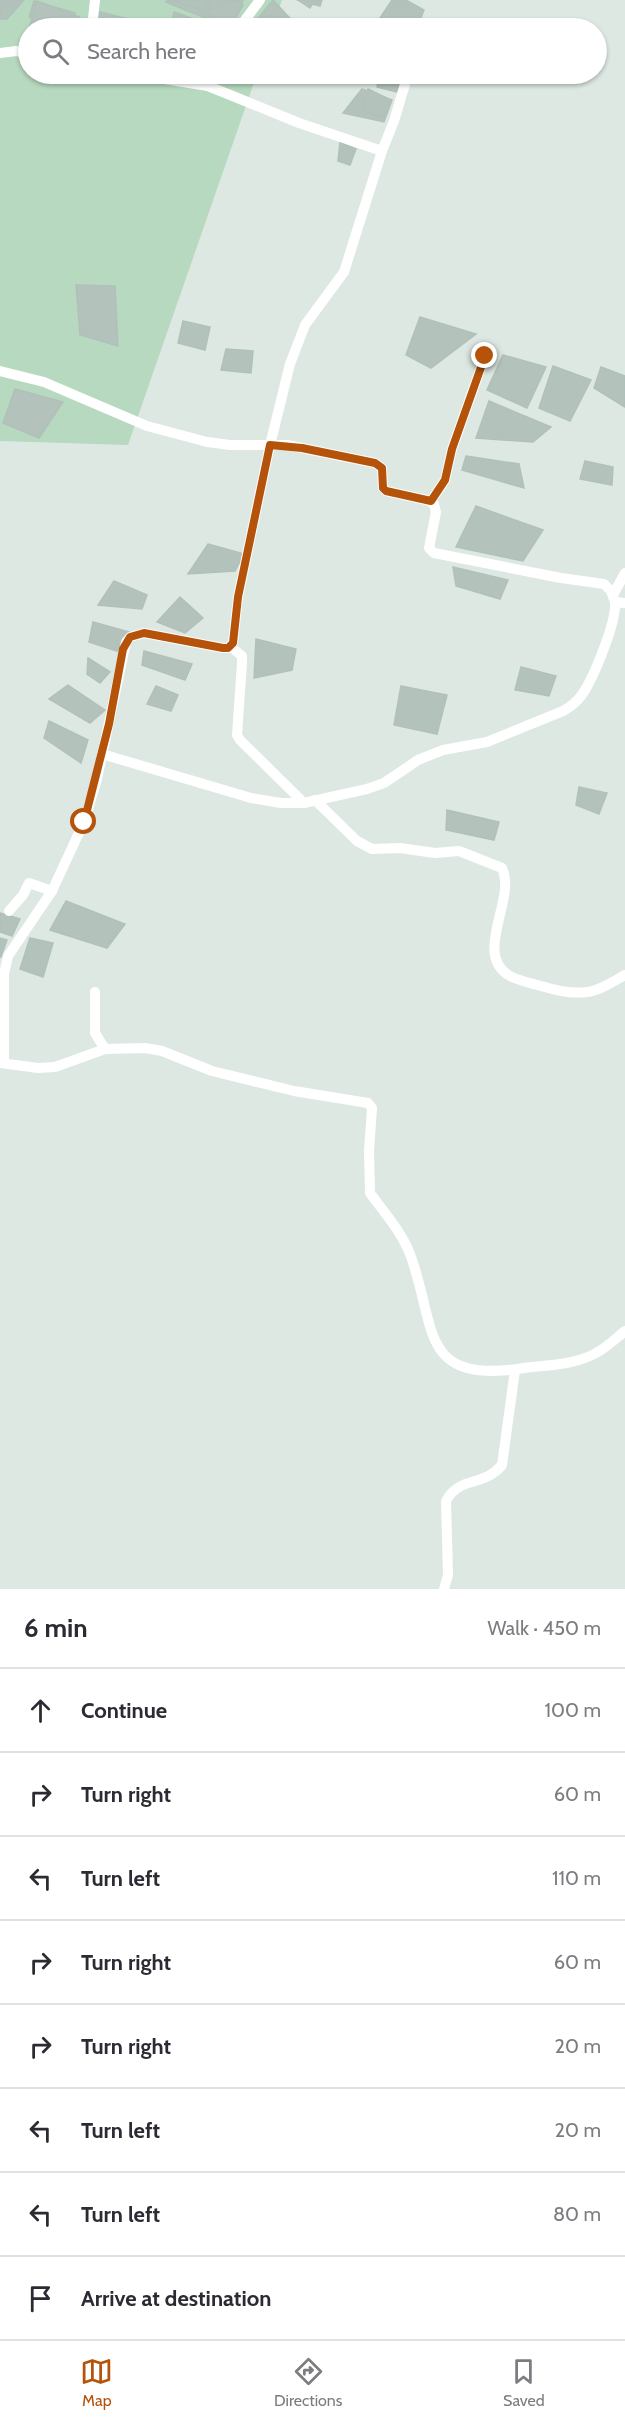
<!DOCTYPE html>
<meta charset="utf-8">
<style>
:root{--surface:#fff;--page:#f7f7f7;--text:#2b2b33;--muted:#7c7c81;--line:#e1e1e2;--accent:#b45309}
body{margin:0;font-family:Cabin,sans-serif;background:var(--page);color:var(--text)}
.stop{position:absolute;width:18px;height:18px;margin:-14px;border:4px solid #b45309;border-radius:50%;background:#fff}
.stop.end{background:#b45309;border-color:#fff;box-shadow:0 2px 6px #0008}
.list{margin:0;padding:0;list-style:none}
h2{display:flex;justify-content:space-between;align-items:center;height:78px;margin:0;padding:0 24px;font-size:26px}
h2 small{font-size:20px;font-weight:400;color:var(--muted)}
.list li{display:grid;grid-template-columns:39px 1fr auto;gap:18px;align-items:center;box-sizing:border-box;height:84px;padding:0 24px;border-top:2px solid var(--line)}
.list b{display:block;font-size:22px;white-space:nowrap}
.list em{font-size:20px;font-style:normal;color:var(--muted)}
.icon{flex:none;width:33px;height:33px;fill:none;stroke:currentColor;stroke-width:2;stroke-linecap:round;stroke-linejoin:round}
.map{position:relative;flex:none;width:625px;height:1589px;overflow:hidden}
.search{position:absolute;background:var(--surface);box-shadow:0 2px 4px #0004;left:18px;right:18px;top:18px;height:66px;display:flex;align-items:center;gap:15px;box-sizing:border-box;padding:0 21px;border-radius:33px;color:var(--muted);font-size:22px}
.sheet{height:750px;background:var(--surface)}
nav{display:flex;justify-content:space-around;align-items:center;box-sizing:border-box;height:84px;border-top:2px solid var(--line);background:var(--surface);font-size:16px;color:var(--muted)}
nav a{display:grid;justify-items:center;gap:3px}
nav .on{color:var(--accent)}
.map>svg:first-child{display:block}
.green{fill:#b7d9bf}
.building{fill:#b3c3bc;stroke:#b0c1ba;stroke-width:1.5}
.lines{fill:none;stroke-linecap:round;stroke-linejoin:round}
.street{stroke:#fff;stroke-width:10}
.route{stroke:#b45309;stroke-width:8}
</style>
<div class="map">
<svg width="625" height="1589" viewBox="0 0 625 1589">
<rect width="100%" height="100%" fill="#dde8e3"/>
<path class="green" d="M 0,0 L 282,0 L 272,28 L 28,28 L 28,74 L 257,74 L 128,445 L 0,441 Z"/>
<g class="building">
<path d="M 0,0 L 24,0 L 7,19 L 0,19 Z"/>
<path d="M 167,0 L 233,0 L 243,5 L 230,28 L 166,2 Z"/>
<path d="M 172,0 L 208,0 L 203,11 Z"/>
<path d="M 210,0 L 243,1 L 233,25 L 207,14 Z"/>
<path d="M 273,0 L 299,28 L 250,28 Z"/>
<path d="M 297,0 L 322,0 L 320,6 Z"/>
<path d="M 298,0 L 315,0 L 310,8 Z"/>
<path d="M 392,0 L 406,0 L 424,10 L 417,28 L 380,18 Z"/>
<path d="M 34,1 L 75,13 L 70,28 L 59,28 L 29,17 Z"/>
<path d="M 37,1 L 79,17 L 76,28 L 29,28 Z"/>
<path d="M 99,12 L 154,25 L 154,28 L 97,28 Z"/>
<path d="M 100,12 L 156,27 L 155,28 L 97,28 Z"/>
<path d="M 174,12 L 218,28 L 219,28 L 170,28 Z"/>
<path d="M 180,14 L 215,28 L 174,28 Z"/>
<path d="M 380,75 L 400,81 L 397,92 L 377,87 Z"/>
<path d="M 362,89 L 392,100 L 384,122 L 343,113 Z"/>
<path d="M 368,89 L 391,100 L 383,118 L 362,110 Z"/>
<path d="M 340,142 L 356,149 L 350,165 L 338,161 Z"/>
<path d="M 76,285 L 115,286 L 118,346 L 80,335 Z"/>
<path d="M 420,317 L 476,334 L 431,368 L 406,355 Z"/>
<path d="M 183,321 L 210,327 L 205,350 L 178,343 Z"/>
<path d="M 226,349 L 253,351 L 251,373 L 221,370 Z"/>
<path d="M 503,355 L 546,367 L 527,408 L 487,390 Z"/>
<path d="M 553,366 L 591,380 L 570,421 L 539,408 Z"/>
<path d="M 601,367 L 625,376 L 625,407 L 594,388 Z"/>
<path d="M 15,389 L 63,402 L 39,438 L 3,423 Z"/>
<path d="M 489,401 L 551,427 L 533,442 L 476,438 Z"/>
<path d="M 466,456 L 519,464 L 524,488 L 462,470 Z"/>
<path d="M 585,461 L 613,467 L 612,485 L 580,479 Z"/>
<path d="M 476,506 L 543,530 L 523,561 L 456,547 Z"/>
<path d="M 208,544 L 244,554 L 235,571 L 188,574 Z"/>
<path d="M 453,567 L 508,580 L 500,599 L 456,586 Z"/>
<path d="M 114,581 L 147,595 L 142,609 L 98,605 Z"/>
<path d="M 180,597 L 203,618 L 185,633 L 157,622 Z"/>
<path d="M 93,622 L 129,632 L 117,651 L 89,642 Z"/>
<path d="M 256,639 L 296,649 L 292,670 L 254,678 Z"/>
<path d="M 144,651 L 192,664 L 185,680 L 142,665 Z"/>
<path d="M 88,658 L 110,672 L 100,683 L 87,674 Z"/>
<path d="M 521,667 L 556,676 L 549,696 L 515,690 Z"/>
<path d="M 68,685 L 105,710 L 90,723 L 49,699 Z"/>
<path d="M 156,686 L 178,695 L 171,711 L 147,704 Z"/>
<path d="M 401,686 L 447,695 L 437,734 L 394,725 Z"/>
<path d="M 49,721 L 88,740 L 81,763 L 44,738 Z"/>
<path d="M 579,787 L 607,793 L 599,814 L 576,805 Z"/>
<path d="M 447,810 L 499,822 L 494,840 L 446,830 Z"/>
<path d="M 66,901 L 125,924 L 107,948 L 50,930 Z"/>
<path d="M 0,913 L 20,919 L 12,936 L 0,932 Z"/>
<path d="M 0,938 L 7,940 L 1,957 L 0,957 Z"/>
<path d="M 30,938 L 53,943 L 43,977 L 20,969 Z"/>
</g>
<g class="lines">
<g class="street">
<path d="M 92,28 L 95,0"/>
<path d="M 239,28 L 260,0"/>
<path d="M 0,53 L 16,51 L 28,53"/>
<path d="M 133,74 L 208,86 L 214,74"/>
<path d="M 208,86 L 299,123 L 382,151 L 394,121 L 408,74"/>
<path d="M 0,371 L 44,382 L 147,426 L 207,442 L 230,445 L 287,445 L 375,463 L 382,468 L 383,487 L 386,491 L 427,500 L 434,504 L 436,512 L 429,548 L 434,553 L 561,578 L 604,584 L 611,591 L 615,602"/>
<path d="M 431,501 L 445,480 L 452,449 L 485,356"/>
<path d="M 613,595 L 625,573"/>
<path d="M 231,647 L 242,656 L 242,663 L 237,735 L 240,740 L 304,803"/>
<path d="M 102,754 L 251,798 L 281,803 L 304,803 L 367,789 L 384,783 L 418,760 L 443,750 L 487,742 L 563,711 C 570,707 576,703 581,696 C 593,680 617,621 615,602 L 625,603"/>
<path d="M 315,800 L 357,841 L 372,849 L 400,848 L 435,853 L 459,851 L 502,868 C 517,899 472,954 510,976 C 519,981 531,983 541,986 C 554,990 573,994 587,992 C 599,991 614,981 625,975"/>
<path d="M 9,911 L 23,895 L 29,883 L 52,891"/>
<path d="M 95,992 L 95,1033 L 105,1049"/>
<path d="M 0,1063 L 38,1068 L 55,1067 L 105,1049 L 145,1048 L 162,1051 L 212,1071 L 294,1091 L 368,1103 L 372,1108 L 369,1151 L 370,1193 C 384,1212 401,1231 410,1254 C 437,1327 418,1385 524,1368 C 547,1365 575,1365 596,1353 C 606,1348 615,1339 625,1331"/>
<path d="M 4,1063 L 4,974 L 8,956 L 52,891 L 84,822 L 97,779 L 126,642 L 130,637 L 144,633 L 223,648 L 228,648 L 233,643 L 238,597 L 270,445 L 290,364 L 305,325 L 344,272 L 382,151"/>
<path d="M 444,1589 L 448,1575 L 446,1501 C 459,1476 484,1487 502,1465 L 515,1370"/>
</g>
</g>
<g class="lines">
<path class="route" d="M 84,822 L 109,724 L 123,649 L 130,637 L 144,633 L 223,648 L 228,648 L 233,643 L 238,597 L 270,445 L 302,448 L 375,463 L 382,468 L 383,488 L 386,491 L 431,501 L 445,480 L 452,449 L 485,356"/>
</g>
</svg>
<div class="stop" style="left:84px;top:822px"></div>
<div class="stop end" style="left:485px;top:356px"></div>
<div class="search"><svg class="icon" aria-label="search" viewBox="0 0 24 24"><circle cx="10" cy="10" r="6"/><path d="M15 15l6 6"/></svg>Search here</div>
</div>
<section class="sheet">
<h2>6 min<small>Walk · 450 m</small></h2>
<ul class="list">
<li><svg class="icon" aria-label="ahead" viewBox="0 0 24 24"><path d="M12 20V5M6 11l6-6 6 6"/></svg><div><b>Continue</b></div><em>100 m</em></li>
<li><svg class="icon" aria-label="right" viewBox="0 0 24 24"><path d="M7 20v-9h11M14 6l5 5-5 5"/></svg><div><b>Turn right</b></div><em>60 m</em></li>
<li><svg class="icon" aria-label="left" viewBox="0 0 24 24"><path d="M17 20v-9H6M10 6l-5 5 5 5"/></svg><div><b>Turn left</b></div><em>110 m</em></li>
<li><svg class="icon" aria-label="right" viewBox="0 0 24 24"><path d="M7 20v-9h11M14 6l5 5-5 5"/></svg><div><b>Turn right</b></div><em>60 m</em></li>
<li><svg class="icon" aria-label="right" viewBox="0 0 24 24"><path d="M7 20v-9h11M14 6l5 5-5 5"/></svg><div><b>Turn right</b></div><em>20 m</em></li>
<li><svg class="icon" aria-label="left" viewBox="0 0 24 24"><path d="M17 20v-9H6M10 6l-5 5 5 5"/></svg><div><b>Turn left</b></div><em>20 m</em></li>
<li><svg class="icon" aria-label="left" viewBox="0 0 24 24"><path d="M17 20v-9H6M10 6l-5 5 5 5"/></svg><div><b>Turn left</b></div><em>80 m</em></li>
<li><svg class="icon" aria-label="arrive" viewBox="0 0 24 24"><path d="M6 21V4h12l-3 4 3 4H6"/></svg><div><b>Arrive at destination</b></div></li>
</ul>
</section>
<nav>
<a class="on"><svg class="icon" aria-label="map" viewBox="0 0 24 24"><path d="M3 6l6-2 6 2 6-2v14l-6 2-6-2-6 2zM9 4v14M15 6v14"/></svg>Map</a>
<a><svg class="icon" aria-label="directions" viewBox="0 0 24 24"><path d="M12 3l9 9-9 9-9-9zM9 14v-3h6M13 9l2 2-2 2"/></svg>Directions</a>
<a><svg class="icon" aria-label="saved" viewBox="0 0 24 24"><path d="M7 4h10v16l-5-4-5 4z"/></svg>Saved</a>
</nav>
